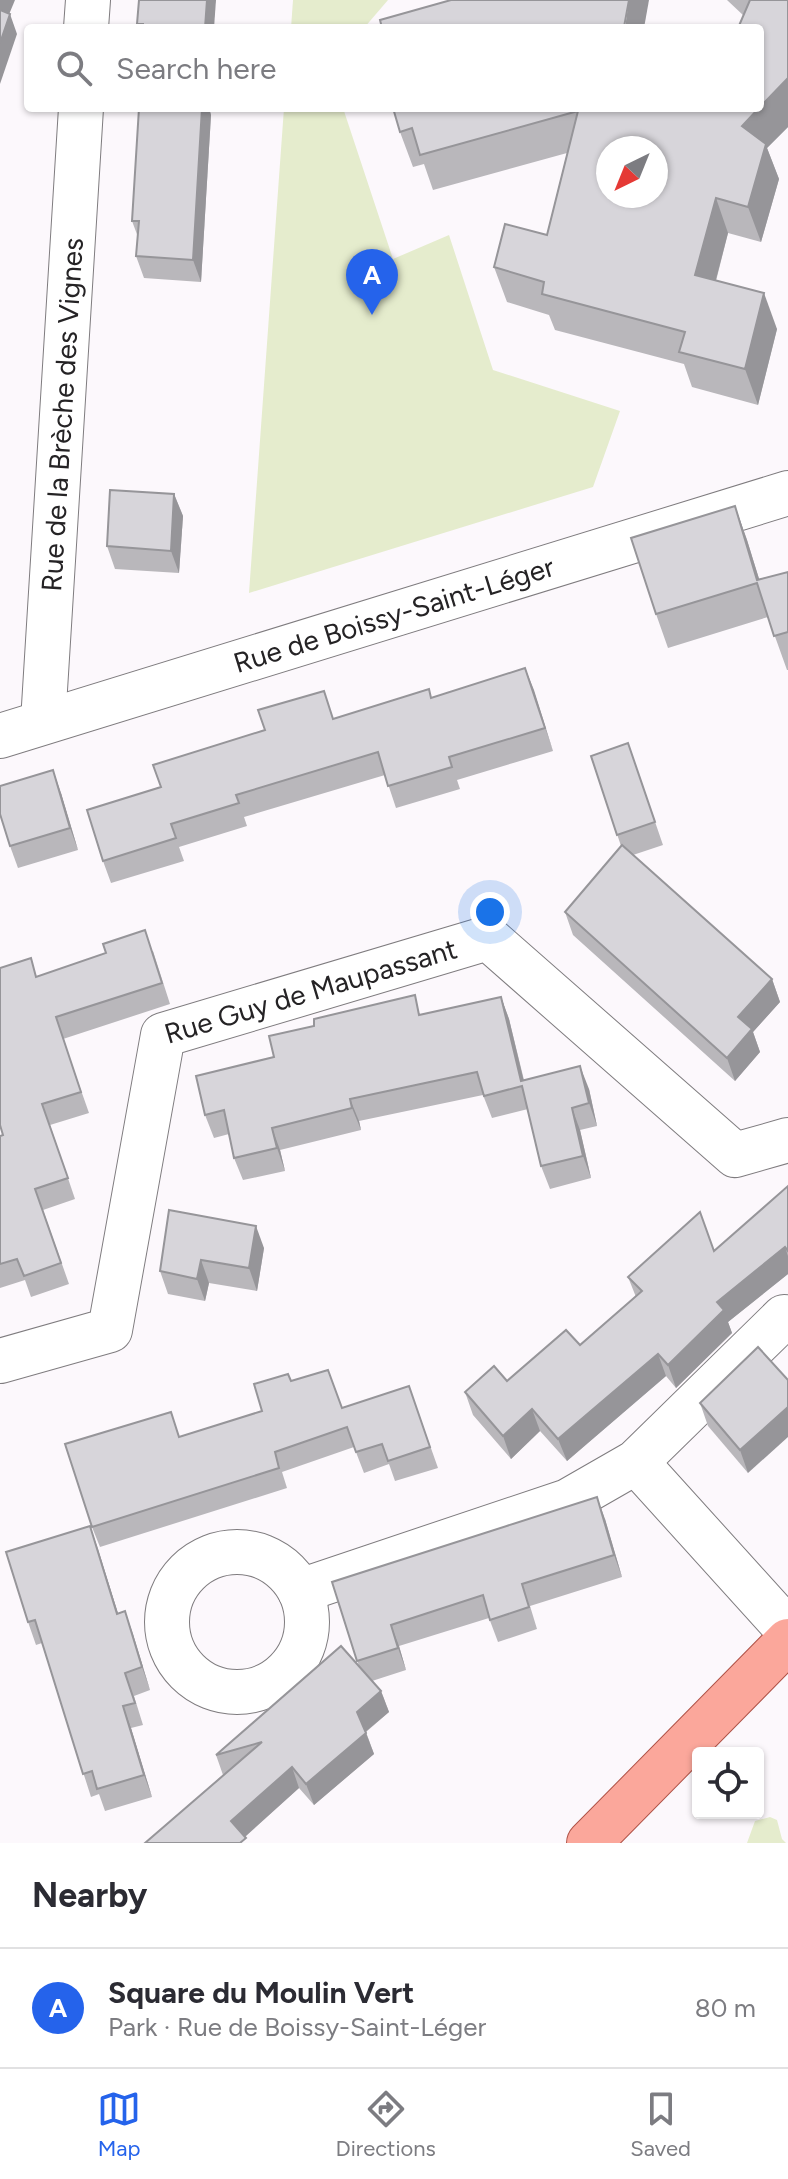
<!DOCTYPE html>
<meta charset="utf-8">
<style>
:root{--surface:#fff;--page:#f7f7f7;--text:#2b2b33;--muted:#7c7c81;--line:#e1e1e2;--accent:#2563eb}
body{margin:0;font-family:Figtree,sans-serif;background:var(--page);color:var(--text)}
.controls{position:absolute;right:24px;bottom:24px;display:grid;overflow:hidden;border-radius:8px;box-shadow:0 2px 6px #0004}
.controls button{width:72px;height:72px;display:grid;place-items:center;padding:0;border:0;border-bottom:2px solid var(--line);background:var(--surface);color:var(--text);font:40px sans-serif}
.compass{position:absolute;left:596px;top:136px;width:72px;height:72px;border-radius:50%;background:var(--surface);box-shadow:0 2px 6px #0004;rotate:223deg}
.you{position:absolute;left:490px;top:912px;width:28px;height:28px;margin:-20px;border:6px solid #fff;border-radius:50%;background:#1a73e8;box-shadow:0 0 0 12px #1a73e833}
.badge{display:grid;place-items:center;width:52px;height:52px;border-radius:50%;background:var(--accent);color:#fff;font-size:26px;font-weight:700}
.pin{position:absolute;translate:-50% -66px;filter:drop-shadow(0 2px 4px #0008)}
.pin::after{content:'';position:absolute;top:42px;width:28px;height:24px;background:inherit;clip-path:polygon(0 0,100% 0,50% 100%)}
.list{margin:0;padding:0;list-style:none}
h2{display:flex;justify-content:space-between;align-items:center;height:104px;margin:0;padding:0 32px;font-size:34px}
h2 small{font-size:26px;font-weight:400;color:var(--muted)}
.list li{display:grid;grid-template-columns:52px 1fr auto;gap:24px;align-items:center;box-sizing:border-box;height:120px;padding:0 32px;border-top:2px solid var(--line)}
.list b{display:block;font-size:30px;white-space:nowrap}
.list p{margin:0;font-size:26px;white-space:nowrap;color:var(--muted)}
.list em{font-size:26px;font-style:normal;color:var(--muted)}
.icon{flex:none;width:44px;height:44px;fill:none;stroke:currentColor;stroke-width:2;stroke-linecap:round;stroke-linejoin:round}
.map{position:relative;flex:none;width:788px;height:1843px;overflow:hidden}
.search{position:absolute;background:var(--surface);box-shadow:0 2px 6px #0004;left:24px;right:24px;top:24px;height:88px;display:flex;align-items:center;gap:20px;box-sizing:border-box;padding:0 28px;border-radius:8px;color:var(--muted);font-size:30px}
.sheet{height:224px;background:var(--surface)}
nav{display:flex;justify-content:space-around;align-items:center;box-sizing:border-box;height:112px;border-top:2px solid var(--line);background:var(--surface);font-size:22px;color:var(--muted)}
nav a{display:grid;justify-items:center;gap:4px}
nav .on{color:var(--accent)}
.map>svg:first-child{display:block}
.green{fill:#e5eccd}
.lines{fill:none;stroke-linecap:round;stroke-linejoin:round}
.minor-casing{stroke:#7f7c7f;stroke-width:46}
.major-casing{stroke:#af5247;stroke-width:46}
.minor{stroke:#fff;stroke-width:44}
.major{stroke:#fba79b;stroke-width:44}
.wall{fill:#b9b7bb}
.shaded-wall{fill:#969599}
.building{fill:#d7d5da;stroke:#969599;stroke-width:2;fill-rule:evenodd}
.labels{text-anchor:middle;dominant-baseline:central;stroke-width:6;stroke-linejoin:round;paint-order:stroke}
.street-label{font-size:28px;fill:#252325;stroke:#fcf8fc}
</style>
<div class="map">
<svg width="788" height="1843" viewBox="0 0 788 1843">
<rect width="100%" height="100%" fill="#fcf8fc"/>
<g class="green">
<path d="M 293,0 L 388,0 L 364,28 L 291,28 Z"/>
<path d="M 284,108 L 343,108 L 393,259 L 449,235 L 493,370 L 620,411 L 593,487 L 249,593 Z"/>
<path d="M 770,1817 L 777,1820 L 782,1839 L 786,1843 L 747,1843 L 755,1821 Z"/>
</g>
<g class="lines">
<g class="minor-casing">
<g id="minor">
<path d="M 86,28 L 88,0"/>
<path id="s1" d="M 43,722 L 81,108"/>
<path id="s2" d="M 0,736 L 788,493"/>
<path id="s3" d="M 0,1361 L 110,1330 L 163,1035 L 488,938 L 735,1155 L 788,1140"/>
<path d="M 636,1462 L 788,1630"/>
<circle cx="237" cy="1622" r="70"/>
<path d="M 300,1591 L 568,1501 L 636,1462 L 784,1317"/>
</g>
</g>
<g class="major-casing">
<path id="major" d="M 589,1843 L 788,1641"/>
</g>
<use href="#minor" class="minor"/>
<use href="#major" class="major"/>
</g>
<g class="wall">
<path d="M 727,0 L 788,0 L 788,127 L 767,148 L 779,179 L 761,242 L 728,233 L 716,281 L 777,329 L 758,405 L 692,387 L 684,364 L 555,330 L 549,315 L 507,302 L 494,267 L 547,235 L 567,153 L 433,190 L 424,164 L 413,167 L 400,132 L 393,108 L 760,108 L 744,16 Z"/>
<path d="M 139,108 L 209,108 L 211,115 L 201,282 L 144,278 L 136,256 L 138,237 L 132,221 Z"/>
<path d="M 174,494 L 183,516 L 179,573 L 115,569 L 107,546 Z"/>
<path d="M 735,506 L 747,540 L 759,579 L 788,572 L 788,670 L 787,670 L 768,617 L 668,648 L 656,614 Z"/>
<path d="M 525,668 L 553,751 L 457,780 L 460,789 L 396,808 L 385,775 L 244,817 L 247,826 L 179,847 L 184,861 L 111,883 L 103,861 L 161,787 L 334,719 L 431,698 Z"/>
<path d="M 628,743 L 663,845 L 633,855 L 772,979 L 780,1002 L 753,1032 L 760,1052 L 735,1081 L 573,935 L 565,912 L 621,846 L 591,756 Z"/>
<path d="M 61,793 L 78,850 L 18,868 L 10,846 Z"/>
<path d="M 153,951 L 170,1004 L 63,1039 L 89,1113 L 50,1125 L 75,1199 L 43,1210 L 69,1284 L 31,1297 L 25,1280 L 0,1288 L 0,1136 L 3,1135 L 38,976 Z"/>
<path d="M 501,997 L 509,1019 L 524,1080 L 589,1089 L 597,1126 L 580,1130 L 591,1178 L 550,1189 L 541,1166 L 528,1109 L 492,1118 L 483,1095 L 359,1121 L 361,1130 L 280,1150 L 285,1171 L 243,1180 L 234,1158 L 229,1134 L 214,1138 L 205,1115 L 274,1057 L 422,1014 Z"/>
<path d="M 788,1186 L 788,1274 L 728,1322 L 732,1333 L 676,1388 L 666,1376 L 567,1461 L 540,1431 L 511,1459 L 473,1415 L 465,1392 L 507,1381 L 580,1345 L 636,1297 L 628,1277 L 714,1251 Z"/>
<path d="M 169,1210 L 264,1248 L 257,1291 L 209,1283 L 205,1301 L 168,1294 L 160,1271 Z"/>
<path d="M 758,1347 L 748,1473 L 708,1426 L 700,1403 Z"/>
<path d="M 291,1381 L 342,1408 L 409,1386 L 438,1468 L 395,1481 L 389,1464 L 364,1473 L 354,1447 L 282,1472 L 287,1488 L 100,1547 L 92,1527 L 180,1437 L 262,1411 Z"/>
<path d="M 605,1519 L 622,1577 L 530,1606 L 537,1629 L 498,1642 L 489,1618 L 399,1646 L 406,1670 L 372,1681 L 381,1691 L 389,1712 L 366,1732 L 374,1754 L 314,1805 L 299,1788 L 245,1837 L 145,1843 L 223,1775 L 216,1755 L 359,1666 L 332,1582 Z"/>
<path d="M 90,1526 L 118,1613 L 125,1611 L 150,1690 L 134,1696 L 143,1725 L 131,1728 L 152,1797 L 105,1811 L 99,1794 L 91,1797 L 42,1643 L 36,1645 L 28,1622 Z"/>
</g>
<g class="shaded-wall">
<path d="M 0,0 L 15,0 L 3,29 L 0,20 Z"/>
<path d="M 207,0 L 216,0 L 214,28 L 205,28 Z"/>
<path d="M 629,0 L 649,0 L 644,28 L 625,28 Z"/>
<path d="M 10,14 L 17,34 L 0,84 L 0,43 Z"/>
<path d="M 788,78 L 788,127 L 767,148 L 779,179 L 761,242 L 748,207 L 742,126 Z"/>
<path d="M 202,108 L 209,108 L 211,115 L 201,282 L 193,260 Z"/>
<path d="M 716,198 L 728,233 L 708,310 L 695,275 Z"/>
<path d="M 764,293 L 777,329 L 758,405 L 745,369 Z"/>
<path d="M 174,494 L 183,516 L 179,573 L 171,551 Z"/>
<path d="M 735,506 L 747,540 L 770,614 L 757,580 Z"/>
<path d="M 525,668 L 534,690 L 553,751 L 545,728 Z"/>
<path d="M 53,770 L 61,793 L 78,850 L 70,828 Z"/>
<path d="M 772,979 L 780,1002 L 753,1032 L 760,1052 L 735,1081 L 727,1058 L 738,1017 Z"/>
<path d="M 501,997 L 509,1019 L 529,1103 L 521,1081 Z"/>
<path d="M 580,1066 L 589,1089 L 597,1126 L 589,1103 Z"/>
<path d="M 350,1099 L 359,1121 L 361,1130 L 352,1108 Z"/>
<path d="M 572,1108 L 580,1130 L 591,1178 L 583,1156 Z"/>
<path d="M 272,1128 L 280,1150 L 285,1171 L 277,1148 Z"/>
<path d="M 256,1226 L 264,1248 L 257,1291 L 249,1268 Z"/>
<path d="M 785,1247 L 788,1256 L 788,1274 L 728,1322 L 732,1333 L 676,1388 L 668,1365 L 717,1302 Z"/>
<path d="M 201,1260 L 209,1283 L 205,1301 L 197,1279 Z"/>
<path d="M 658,1354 L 666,1376 L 567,1461 L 558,1439 Z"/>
<path d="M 788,1407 L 788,1437 L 748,1473 L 740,1450 Z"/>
<path d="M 532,1409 L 540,1431 L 511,1459 L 503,1436 Z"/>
<path d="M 597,1497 L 605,1519 L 622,1577 L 614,1555 Z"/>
<path d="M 90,1526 L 98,1549 L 125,1636 L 117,1614 Z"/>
<path d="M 125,1611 L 133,1634 L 150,1690 L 142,1667 Z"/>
<path d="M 391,1625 L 399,1646 L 406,1670 L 398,1648 Z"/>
<path d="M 381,1691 L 389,1712 L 364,1733 L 357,1712 Z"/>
<path d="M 123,1706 L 131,1728 L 152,1797 L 144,1775 Z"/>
<path d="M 366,1733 L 374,1754 L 314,1805 L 306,1784 Z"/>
<path d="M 292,1767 L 299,1788 L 239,1842 L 231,1821 Z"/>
</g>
<g class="building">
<path d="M 139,0 L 207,0 L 205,28 L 143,28 L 143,24 L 137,24 Z"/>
<path d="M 451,0 L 629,0 L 624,27 L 625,28 L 382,28 L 380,20 Z"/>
<path d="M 750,0 L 788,0 L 788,78 L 760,107 L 760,28 L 738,28 Z"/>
<path d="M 0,10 L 10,14 L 0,43 Z"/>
<path d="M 139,108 L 202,108 L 193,260 L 136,256 L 139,221 L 132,221 Z"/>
<path d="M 393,108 L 759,108 L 742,126 L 766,144 L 748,207 L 716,198 L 695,275 L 764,293 L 745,369 L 679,352 L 685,332 L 542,294 L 544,282 L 494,267 L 505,224 L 547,235 L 578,111 L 420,155 L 412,128 L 400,132 ZM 608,148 L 656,148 L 656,196 L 608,196 Z"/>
<path d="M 110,490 L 174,494 L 171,551 L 107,546 Z"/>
<path d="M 735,506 L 757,580 L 788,572 L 788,632 L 774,636 L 757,583 L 656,614 L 631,538 Z"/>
<path d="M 525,668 L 545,728 L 449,757 L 452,767 L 388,786 L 378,752 L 236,795 L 239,803 L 171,824 L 176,838 L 103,861 L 87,810 L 161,787 L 153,765 L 265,730 L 258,710 L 324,691 L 333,719 L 429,689 L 431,698 Z"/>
<path d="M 628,743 L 655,822 L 617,835 L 591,756 Z"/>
<path d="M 53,770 L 70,828 L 10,846 L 0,814 L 0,786 Z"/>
<path d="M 622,845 L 772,979 L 738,1017 L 752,1029 L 727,1058 L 565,912 Z"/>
<path d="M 145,930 L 162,983 L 56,1017 L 81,1092 L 42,1104 L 68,1178 L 35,1189 L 61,1263 L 24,1276 L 17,1259 L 0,1264 L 0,1136 L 3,1135 L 0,1125 L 0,968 L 31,958 L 36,977 L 106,953 L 103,944 Z"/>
<path d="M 415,995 L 419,1015 L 501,997 L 521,1081 L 580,1066 L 589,1103 L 572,1108 L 583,1156 L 541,1166 L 522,1086 L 484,1096 L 477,1072 L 350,1099 L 352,1108 L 272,1128 L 277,1148 L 234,1158 L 224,1110 L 205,1115 L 196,1076 L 274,1057 L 269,1036 L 314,1026 L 314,1019 Z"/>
<path d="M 788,1186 L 788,1251 L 785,1247 L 717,1302 L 724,1310 L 668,1365 L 658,1354 L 558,1439 L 532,1409 L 503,1436 L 465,1392 L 494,1366 L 507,1381 L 566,1330 L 580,1345 L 642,1291 L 628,1277 L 700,1212 L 714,1251 Z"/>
<path d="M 169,1210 L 256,1226 L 249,1268 L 201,1260 L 197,1279 L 160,1271 Z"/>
<path d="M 758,1347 L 788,1380 L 788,1407 L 740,1450 L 700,1403 Z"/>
<path d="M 328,1370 L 342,1408 L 409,1386 L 430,1447 L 388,1461 L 382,1444 L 356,1452 L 347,1427 L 275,1452 L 279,1468 L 92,1527 L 65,1444 L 171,1412 L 179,1437 L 262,1411 L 254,1384 L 288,1374 L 291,1381 Z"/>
<path d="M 597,1497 L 614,1555 L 522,1584 L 529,1607 L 490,1620 L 483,1595 L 391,1625 L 398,1648 L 357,1661 L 332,1582 Z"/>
<path d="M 90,1526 L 117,1614 L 125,1611 L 142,1667 L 125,1673 L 135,1703 L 123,1706 L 144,1775 L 97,1789 L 92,1771 L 83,1774 L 35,1620 L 28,1622 L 6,1552 Z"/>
<path d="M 341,1646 L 381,1691 L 357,1712 L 366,1733 L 306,1784 L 292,1767 L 231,1821 L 246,1838 L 240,1843 L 145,1843 L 262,1742 L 216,1755 Z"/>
</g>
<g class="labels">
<g class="street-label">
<text stroke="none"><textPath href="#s1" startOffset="308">Rue de la Brèche des Vignes</textPath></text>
<text stroke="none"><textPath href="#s2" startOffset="412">Rue de Boissy-Saint-Léger</textPath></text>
<text stroke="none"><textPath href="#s3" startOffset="568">Rue Guy de Maupassant</textPath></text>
</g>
</g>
</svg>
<div class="controls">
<button><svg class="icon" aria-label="locate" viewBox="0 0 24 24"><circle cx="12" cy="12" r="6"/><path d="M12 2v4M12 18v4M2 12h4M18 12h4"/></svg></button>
</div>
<svg class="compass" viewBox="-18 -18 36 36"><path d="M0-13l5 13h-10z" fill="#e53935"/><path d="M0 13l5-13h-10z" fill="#7c7c81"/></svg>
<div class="you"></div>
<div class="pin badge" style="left:372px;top:315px">A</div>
<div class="search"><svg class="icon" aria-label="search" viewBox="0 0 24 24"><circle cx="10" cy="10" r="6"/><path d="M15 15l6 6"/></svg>Search here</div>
</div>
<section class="sheet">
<h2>Nearby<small></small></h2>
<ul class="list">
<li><span class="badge">A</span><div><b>Square du Moulin Vert</b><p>Park · Rue de Boissy-Saint-Léger</p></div><em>80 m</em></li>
</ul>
</section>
<nav>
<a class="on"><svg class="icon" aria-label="map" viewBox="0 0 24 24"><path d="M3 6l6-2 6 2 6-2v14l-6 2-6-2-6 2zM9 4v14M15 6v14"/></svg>Map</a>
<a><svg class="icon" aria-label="directions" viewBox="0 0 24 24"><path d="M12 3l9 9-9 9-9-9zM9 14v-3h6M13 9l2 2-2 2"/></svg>Directions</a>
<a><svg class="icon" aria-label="saved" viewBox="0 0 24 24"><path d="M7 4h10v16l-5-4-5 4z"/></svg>Saved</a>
</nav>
